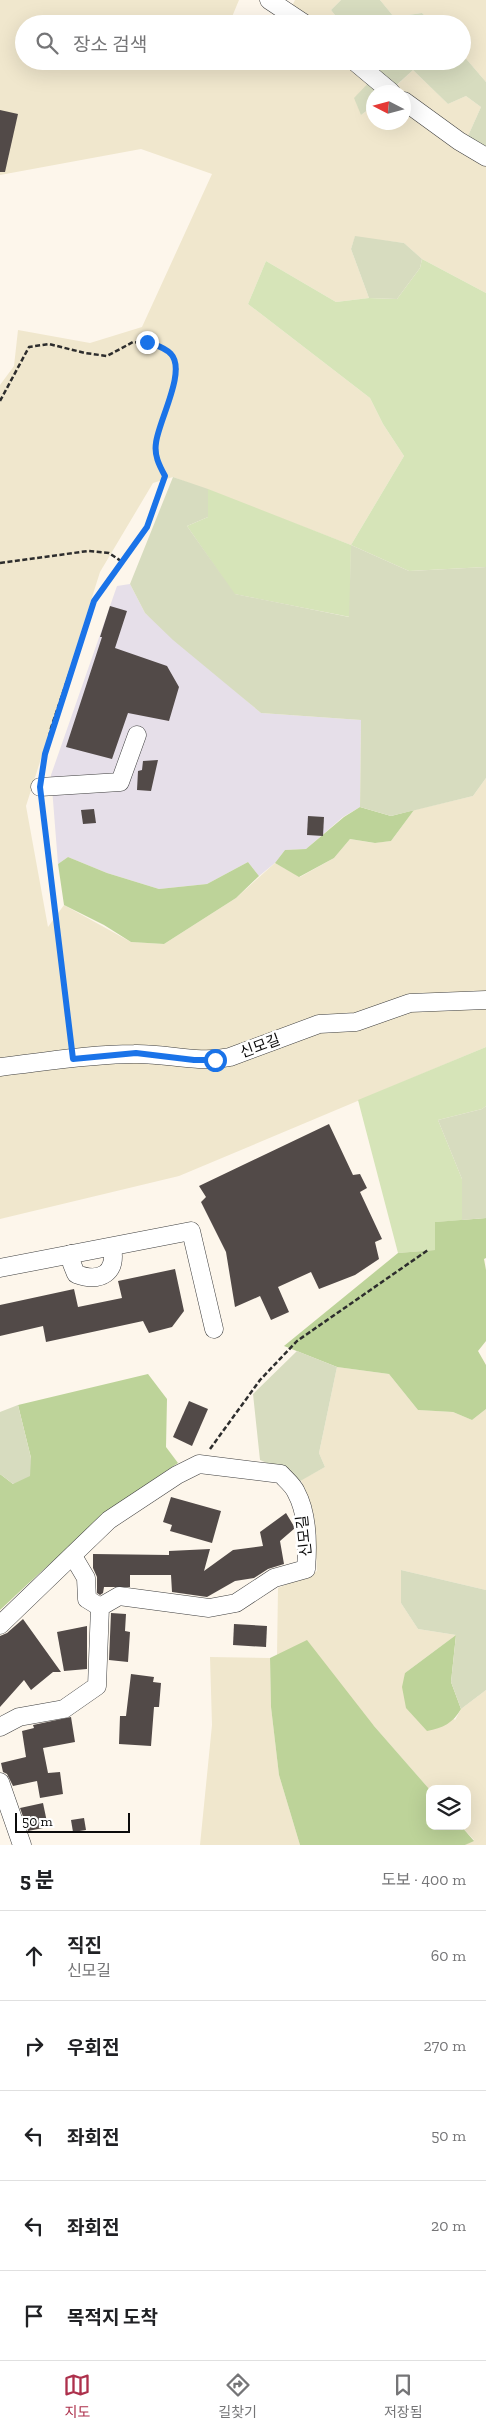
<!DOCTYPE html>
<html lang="ko">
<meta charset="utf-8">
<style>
:root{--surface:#fff;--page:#f2f2f2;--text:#202124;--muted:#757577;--line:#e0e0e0;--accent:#ad314c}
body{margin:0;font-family:"Zilla Slab","Noto Sans KR",serif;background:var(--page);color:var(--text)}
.controls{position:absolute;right:15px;bottom:15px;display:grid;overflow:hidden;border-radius:10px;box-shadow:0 5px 20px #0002}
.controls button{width:45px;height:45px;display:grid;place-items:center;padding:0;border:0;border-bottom:1px solid var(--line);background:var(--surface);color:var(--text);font:25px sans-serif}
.compass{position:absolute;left:366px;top:85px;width:45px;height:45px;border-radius:50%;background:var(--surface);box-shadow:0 5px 20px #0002;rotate:276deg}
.scale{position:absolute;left:15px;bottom:12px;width:115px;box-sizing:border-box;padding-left:5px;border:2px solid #0b0b0b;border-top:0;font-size:14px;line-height:18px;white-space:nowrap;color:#0b0b0b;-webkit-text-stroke:4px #fff;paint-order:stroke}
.stop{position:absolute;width:15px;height:15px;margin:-11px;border:4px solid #1a73e8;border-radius:50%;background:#fff}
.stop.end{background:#1a73e8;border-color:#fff;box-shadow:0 1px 5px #0008}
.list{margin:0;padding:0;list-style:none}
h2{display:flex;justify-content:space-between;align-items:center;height:65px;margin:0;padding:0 20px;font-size:21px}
h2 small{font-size:16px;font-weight:400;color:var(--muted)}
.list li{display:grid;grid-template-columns:32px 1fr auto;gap:15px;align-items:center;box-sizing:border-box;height:90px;padding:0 20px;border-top:1px solid var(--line)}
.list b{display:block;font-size:19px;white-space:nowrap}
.list p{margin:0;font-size:16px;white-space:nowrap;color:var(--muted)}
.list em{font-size:16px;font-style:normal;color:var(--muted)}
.icon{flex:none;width:28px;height:28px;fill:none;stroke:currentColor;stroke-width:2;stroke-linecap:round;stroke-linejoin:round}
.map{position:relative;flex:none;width:486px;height:1845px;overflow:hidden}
.search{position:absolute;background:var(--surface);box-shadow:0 5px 20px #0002;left:15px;right:15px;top:15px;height:55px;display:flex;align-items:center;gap:12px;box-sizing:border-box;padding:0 18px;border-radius:28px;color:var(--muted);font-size:19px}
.sheet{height:515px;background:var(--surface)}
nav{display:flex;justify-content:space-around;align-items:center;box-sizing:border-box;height:70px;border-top:1px solid var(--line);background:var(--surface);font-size:14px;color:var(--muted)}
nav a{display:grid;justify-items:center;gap:2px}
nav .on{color:var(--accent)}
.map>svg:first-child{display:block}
.industrial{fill:#e6dfe9}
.farmland{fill:#f0e7cd}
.green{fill:#d6e4b8}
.forest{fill:#bdd399}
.cemetery{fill:#d7dcbf}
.building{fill:#524a48}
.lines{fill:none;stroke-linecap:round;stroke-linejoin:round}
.minor-casing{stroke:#3e3e3e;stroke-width:19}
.path{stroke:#2d2d2d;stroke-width:2.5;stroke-dasharray:5 2.5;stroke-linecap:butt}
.minor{stroke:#fff;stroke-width:18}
.route{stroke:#1a73e8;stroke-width:6}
.labels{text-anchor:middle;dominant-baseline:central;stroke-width:5;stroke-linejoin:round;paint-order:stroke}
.street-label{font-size:15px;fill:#0b0b0b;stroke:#fff}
</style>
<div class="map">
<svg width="486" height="1845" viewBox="0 0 486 1845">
<rect width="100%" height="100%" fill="#fdf6eb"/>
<path class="industrial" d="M 130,584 L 145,613 L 261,713 L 361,720 L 360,807 L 343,817 L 306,849 L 285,850 L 275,863 L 259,876 L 248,862 L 207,884 L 159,889 L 107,873 L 68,857 L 58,864 L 51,775 L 117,586 Z"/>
<g class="farmland">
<path d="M 0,0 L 239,0 L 229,24 L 24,24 L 24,61 L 341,61 L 369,82 L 361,115 L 373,106 L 374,122 L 404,122 L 404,108 L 486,160 L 486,293 L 422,259 L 404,243 L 355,237 L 351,249 L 369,298 L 336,302 L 266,261 L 248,304 L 370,398 L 383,424 L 404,456 L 351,545 L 173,477 L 153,483 L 100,572 L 26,806 L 48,927 L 64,905 L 131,942 L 164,944 L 236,898 L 275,863 L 300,877 L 334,858 L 350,839 L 374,843 L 391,841 L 414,810 L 473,796 L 486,778 L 486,1047 L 179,1176 L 0,1219 L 0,385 L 14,366 L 18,330 L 90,343 L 142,327 L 212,174 L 141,149 L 0,175 Z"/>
<path d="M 295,0 L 341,0 L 331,10 L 342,24 L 313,24 L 291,8 Z"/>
<path d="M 380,0 L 486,0 L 486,82 L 462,54 L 462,24 L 433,24 L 422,13 L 394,17 Z"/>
<path d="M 413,70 L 448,104 L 466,96 L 481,107 L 468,136 L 404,95 L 404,92 L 394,88 Z"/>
<path d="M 337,1367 L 389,1374 L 418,1410 L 453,1412 L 472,1420 L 486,1409 L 486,1590 L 401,1570 L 401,1603 L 418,1629 L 456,1635 L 405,1673 L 455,1720 L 461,1709 L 486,1690 L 486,1845 L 465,1845 L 474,1840 L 461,1826 L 467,1826 L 467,1789 L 430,1790 L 374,1726 L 277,1655 L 278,1588 L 317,1571 L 314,1519 L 301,1480 L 325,1467 L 319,1453 Z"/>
<path d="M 210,1657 L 270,1658 L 271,1707 L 279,1775 L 300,1845 L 200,1845 L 212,1725 Z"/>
</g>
<g class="green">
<path d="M 422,259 L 486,293 L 486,567 L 409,571 L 351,545 L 350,617 L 234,594 L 187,526 L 208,517 L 208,489 L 351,545 L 404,456 L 383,424 L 370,398 L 248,304 L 266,261 L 336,302 L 369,298 L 397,299 L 420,268 Z"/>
<path d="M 486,1047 L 486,1106 L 482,1109 L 438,1120 L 462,1179 L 462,1220 L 435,1222 L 435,1250 L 398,1253 L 358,1100 Z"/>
</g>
<g class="forest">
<path d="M 360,807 L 391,816 L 414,810 L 391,841 L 375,843 L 350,839 L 334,858 L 299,877 L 275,863 L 285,850 L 306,849 L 344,817 Z"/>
<path d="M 68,857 L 107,873 L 159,889 L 207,884 L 248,862 L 259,876 L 236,898 L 164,944 L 131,942 L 104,925 L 64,905 L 58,864 Z"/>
<path d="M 486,1218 L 486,1258 L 484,1259 L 486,1270 L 486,1341 L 478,1351 L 486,1365 L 486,1409 L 472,1420 L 453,1412 L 418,1410 L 389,1374 L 337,1367 L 284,1346 L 398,1253 L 435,1250 L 435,1222 Z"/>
<path d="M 148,1374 L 167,1399 L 166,1447 L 178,1463 C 113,1505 56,1557 0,1610 L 0,1474 L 13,1484 L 31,1458 L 18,1405 Z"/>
<path d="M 456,1635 L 451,1682 L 461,1709 C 453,1723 443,1728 427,1731 L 406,1708 L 402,1687 L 405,1673 Z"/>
<path d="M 307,1640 L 374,1726 L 430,1790 L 430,1826 L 461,1826 L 474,1841 L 465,1845 L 300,1845 L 279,1775 L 271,1707 L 270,1658 Z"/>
</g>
<g class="cemetery">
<path d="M 341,0 L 380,0 L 394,17 L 422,13 L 433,24 L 342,24 L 331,10 Z"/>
<path d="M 462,54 L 486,82 L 486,148 L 468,136 L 481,107 L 466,96 L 448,104 L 413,70 L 389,92 L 374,92 L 373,106 L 361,115 L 354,98 L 378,73 L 370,61 L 462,61 Z"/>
<path d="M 355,236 L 404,243 L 422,259 L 420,268 L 397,299 L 369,298 L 351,249 Z"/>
<path d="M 173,477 L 208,489 L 208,517 L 187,526 L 235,594 L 349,617 L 351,545 L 409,571 L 486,567 L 486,778 L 473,796 L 391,816 L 360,807 L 361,720 L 261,713 L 173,640 L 145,613 L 130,584 Z"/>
<path d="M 486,1106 L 486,1218 L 462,1220 L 462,1179 L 438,1120 L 482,1109 Z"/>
<path d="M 297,1351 L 337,1367 L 319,1453 L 325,1467 L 295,1484 L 289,1472 L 260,1460 L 253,1394 Z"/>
<path d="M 18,1405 L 31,1458 L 30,1476 L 13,1484 L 0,1474 L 0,1412 Z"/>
<path d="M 401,1570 L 486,1590 L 486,1690 L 461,1709 L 451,1682 L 456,1635 L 418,1629 L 401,1603 Z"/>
</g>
<g class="building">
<path d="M 0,110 L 18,114 L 5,172 L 0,172 Z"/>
<path d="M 110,606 L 127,611 L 115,648 L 167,666 L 179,687 L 169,721 L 128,713 L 112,759 L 66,747 L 102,637 L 100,637 Z"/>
<path d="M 158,760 L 151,791 L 137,790 L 138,771 L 142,770 L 143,761 Z"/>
<path d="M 94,809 L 96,823 L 83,824 L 81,810 Z"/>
<path d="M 308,816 L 324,817 L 323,836 L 307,835 Z"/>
<path d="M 329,1124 L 353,1175 L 360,1174 L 367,1188 L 360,1192 L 382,1239 L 375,1242 L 379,1259 L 355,1275 L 319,1289 L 311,1272 L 278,1287 L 289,1312 L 271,1320 L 260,1296 L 235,1307 L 226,1252 L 201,1202 L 206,1197 L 199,1186 Z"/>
<path d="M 175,1269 L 184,1311 L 172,1327 L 149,1333 L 143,1321 L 46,1342 L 43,1326 L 0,1336 L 0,1305 L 74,1289 L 78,1307 L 122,1298 L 118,1281 Z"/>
<path d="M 189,1401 L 208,1409 L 192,1446 L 173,1437 Z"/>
<path d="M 171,1497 L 221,1511 L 212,1543 L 170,1531 L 172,1525 L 163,1522 Z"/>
<path d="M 286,1513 L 295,1528 L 280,1541 L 284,1564 L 268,1569 L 254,1578 L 235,1581 L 207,1597 L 172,1592 L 171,1575 L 130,1575 L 130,1587 L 104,1587 L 103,1593 L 100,1595 L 97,1593 L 97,1577 L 93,1568 L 93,1554 L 169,1555 L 169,1551 L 210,1549 L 204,1571 L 233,1550 L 263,1546 L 260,1532 Z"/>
<path d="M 111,1613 L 126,1614 L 125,1631 L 130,1632 L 128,1662 L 109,1660 Z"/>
<path d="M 23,1619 L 61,1672 L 53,1672 L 31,1690 L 24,1680 L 0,1707 L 0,1636 L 7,1633 Z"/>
<path d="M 234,1624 L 267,1626 L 266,1647 L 233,1645 Z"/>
<path d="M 87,1626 L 87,1669 L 64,1671 L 57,1632 Z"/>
<path d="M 131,1674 L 154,1677 L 153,1682 L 161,1683 L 159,1707 L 154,1707 L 151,1746 L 119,1744 L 120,1716 L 126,1716 Z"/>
<path d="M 71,1717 L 75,1742 L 43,1748 L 48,1773 L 60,1772 L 63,1794 L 40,1798 L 37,1781 L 13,1786 L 7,1774 L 3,1772 L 1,1763 L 26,1757 L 22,1731 L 34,1728 L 33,1725 Z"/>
<path d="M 43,1803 L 48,1827 L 28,1831 L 20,1808 Z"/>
<path d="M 84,1818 L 86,1830 L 73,1832 L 71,1820 Z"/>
</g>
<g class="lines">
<g class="minor-casing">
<g id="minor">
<path d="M 269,0 L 305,24"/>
<path d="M 354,61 L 391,92"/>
<path d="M 404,101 L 459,141 L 486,157"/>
<path d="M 40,787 L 120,782 L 137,735"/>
<path d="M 0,1067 C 44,1062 90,1054 134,1054 C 167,1053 197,1064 230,1057 L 319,1024 L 356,1022 L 410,1003 L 486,1000"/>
<path d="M 71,1254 L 72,1264 L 76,1274 C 101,1283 117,1273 112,1247"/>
<path d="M 0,1268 L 191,1231 L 214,1329"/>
<path d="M 73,1556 L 86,1578 L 87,1599 L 100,1607"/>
<path d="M 0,1625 L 109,1520 L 177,1475 L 199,1464 L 281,1474 C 285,1479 293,1485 296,1492 C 308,1514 308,1545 306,1569 L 274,1578 L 236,1603 L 209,1608 L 119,1596 L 100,1607 L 97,1686 L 64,1709 L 19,1717 L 0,1727"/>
<path d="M 0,1782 L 22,1845"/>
</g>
</g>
<g class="path">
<path d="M 0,401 L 29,347 L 49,344 L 85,353 L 107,356 L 133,342 L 147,343 L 164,349 L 173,355 L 177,369 L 156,443 L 157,460 L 165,476 L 147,527 L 94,601 L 51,728 L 42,772"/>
<path d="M 0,563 L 88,551 L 109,553 L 121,561"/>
<path d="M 42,802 L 71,1043"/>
<path d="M 210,1449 L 260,1380 L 297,1341 L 428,1250"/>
</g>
<use href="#minor" class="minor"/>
</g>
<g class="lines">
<path class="route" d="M 147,342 C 155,345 165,347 171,354 C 187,371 158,422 156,443 C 154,455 159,465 165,476 L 147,527 L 94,601 L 45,754 L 40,787 L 73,1059 L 136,1053 L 194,1060 L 215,1060"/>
</g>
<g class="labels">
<g class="street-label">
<text transform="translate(260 1046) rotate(-20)">신모길</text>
<text transform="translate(304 1536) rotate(-96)">신모길</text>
</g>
</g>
</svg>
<div class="controls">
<button><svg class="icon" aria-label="layers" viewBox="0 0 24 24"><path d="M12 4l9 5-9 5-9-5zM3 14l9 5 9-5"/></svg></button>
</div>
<svg class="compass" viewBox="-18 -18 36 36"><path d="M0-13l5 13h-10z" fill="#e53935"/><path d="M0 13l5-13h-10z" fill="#757577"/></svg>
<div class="scale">50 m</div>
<div class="stop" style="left:215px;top:1060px"></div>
<div class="stop end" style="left:147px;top:342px"></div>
<div class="search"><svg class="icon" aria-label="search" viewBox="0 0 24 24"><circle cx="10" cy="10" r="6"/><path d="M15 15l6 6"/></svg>장소 검색</div>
</div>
<section class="sheet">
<h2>5 분<small>도보 · 400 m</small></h2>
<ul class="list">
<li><svg class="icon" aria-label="ahead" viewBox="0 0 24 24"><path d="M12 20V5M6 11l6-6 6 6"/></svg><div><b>직진</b><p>신모길</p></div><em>60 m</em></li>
<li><svg class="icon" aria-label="right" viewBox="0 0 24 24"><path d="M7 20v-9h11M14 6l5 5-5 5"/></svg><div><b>우회전</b></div><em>270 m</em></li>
<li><svg class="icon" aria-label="left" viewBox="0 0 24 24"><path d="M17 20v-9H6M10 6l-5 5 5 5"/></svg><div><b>좌회전</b></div><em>50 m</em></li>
<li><svg class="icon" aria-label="left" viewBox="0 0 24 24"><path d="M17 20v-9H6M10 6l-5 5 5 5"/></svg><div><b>좌회전</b></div><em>20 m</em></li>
<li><svg class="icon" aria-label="arrive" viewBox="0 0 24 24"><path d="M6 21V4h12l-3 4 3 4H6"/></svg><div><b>목적지 도착</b></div></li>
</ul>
</section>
<nav>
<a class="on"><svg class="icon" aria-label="map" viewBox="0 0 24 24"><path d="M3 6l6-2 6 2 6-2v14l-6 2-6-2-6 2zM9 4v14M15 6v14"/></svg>지도</a>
<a><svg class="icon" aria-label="directions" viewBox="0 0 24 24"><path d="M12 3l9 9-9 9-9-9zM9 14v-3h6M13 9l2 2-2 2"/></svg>길찾기</a>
<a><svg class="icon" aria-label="saved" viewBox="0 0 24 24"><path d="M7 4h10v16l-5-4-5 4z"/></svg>저장됨</a>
</nav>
